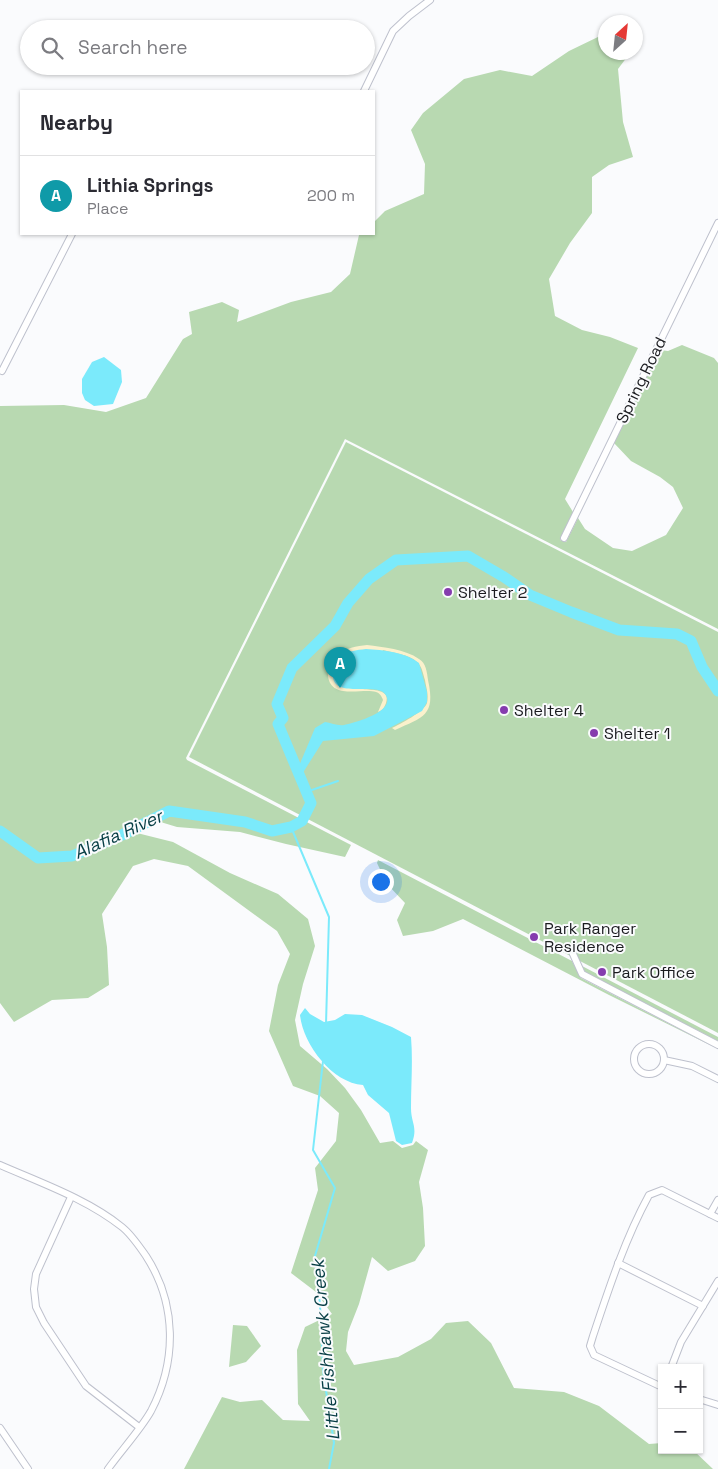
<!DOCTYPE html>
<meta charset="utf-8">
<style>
:root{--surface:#fff;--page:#f2f2f3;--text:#2b2b33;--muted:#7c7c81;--line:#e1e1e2;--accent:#0f766e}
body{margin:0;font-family:"Space Grotesk",sans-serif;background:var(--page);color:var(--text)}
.controls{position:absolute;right:15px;bottom:15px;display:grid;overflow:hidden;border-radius:0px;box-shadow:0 1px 4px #0004}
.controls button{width:45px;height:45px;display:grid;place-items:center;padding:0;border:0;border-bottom:1px solid var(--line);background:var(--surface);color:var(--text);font:25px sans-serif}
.compass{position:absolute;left:598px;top:15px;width:45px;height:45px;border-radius:50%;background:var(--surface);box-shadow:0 1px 4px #0004;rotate:27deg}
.you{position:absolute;left:380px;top:881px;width:18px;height:18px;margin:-12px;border:4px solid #fff;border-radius:50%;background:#1a73e8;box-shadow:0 0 0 8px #1a73e833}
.badge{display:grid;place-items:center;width:32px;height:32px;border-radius:50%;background:var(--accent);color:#fff;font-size:16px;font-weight:700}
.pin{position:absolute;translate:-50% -41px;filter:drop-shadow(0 1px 2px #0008)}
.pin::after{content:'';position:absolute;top:26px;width:18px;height:15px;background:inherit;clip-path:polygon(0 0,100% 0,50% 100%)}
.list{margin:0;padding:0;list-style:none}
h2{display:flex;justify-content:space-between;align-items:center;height:65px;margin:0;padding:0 20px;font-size:21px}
h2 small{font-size:16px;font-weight:400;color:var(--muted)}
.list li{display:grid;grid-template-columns:32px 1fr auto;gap:15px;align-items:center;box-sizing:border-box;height:80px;padding:0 20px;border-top:1px solid var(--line)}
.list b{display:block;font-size:19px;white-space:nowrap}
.list p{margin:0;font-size:16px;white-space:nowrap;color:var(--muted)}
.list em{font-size:16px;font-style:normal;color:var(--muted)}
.icon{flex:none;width:28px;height:28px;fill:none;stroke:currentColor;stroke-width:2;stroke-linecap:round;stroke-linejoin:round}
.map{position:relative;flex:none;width:718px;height:1469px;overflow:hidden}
.search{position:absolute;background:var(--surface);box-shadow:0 1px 4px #0004;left:20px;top:20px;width:355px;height:55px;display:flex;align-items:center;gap:12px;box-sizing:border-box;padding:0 18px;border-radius:28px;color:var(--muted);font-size:19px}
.panel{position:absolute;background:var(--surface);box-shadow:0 1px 4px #0004;left:20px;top:90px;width:355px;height:145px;border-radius:0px}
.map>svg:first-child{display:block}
.green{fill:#b8d9b1}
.sand{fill:#fbf1cc}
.water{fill:#7beafb}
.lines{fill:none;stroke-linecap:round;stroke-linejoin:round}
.stream{stroke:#7beafb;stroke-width:2}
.river{stroke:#7beafb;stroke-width:11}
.minor-casing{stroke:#bec1cd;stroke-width:8}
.minor{stroke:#fff;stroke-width:6}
.poi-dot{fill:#853cae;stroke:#fafbfd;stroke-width:2}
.labels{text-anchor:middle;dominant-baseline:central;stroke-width:4;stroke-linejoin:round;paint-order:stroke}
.street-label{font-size:16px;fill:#1a1b1f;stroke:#fafbfd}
.poi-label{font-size:16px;fill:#1a1b1f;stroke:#fafbfd;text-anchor:start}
.water-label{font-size:18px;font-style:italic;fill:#063d44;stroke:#fafbfd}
</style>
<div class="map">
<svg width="718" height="1469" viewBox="0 0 718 1469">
<rect width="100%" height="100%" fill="#fafbfd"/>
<g class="green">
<path d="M 600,36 L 605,36 L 606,52 L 630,53 L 618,69 L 623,122 L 633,157 L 609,165 L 592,177 L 592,213 L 570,243 L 549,279 L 555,316 L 582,330 L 610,337 L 638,348 L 565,499 L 573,512 L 560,540 L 566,542 L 578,518 L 585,529 L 613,548 L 632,551 L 666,535 L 683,508 L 673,487 L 660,477 L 631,461 L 614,443 L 660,350 L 668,351 L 682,345 L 714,358 L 718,363 L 718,629 L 345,439 L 186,758 L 187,760 L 351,845 L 345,857 L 286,844 L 240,832 L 177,827 L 144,817 L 133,832 L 173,842 L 230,873 L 278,894 L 308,919 L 315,946 L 303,984 L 295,1020 L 300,1046 L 327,1069 L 345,1088 L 361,1110 L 380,1143 L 393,1141 L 402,1148 L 413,1145 L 416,1141 L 428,1150 L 419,1182 L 423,1208 L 425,1246 L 415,1261 L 388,1271 L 372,1257 L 359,1304 L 348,1332 L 346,1351 L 354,1365 L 398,1357 L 431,1339 L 446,1323 L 468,1321 L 491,1343 L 514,1388 L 564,1392 L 599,1406 L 649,1444 L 662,1443 L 662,1450 L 693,1450 L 713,1469 L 184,1469 L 222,1397 L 240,1402 L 262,1400 L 283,1420 L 310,1421 L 298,1404 L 297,1350 L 305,1327 L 332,1314 L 316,1292 L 291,1273 L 318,1190 L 315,1168 L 336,1141 L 339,1113 L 320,1096 L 293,1086 L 269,1031 L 278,985 L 290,954 L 277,931 L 188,866 L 154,859 L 133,866 L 102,914 L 107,947 L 109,985 L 88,998 L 52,1000 L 14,1022 L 0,1003 L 0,406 L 64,405 L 106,412 L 146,398 L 183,339 L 192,334 L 189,312 L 222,302 L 239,310 L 237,322 L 291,302 L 331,292 L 350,274 L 359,235 L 361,234 L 374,234 L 374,222 L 385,211 L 424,194 L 425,164 L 411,130 L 423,113 L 464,79 L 500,70 L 532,76 L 569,51 Z"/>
<path d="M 346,442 L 718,632 L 718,1033 L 189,757 Z"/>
<path d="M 378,860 L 572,961 L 581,978 L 718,1049 L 609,995 L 463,919 L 433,931 L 403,936 L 397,920 L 405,903 L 387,884 L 377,863 Z"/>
<path d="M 582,966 L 718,1037 L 718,1041 L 585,972 Z"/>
<path d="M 233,1325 L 247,1326 L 261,1346 L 246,1362 L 229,1367 Z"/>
</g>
<path class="sand" d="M 367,645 C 383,647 405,649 419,659 C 426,663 427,672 428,680 C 436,716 423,717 395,730 L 392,728 C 400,724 424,712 427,703 C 429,695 426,687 425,680 C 423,674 422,666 417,662 C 409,654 393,653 383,650 L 363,689 C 372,690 391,689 386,703 C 384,708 383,710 378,712 L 383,700 C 382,697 380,693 376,692 C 362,688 331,700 328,676 C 328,668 332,660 338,655 C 345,648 357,646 367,645 Z"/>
<g class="water">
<path d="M 104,357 L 121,370 L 122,382 L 113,404 L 94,406 L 85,400 L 82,393 L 82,379 L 92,362 Z"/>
<path d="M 366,649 C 383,650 405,652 419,663 L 427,692 L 427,702 L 422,711 L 374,736 L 323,741 L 299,779 L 296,773 L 315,728 L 325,722 C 331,723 338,726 344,725 C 354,723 398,711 385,694 C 376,682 337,698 333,678 C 331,669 334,664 340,657 C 346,651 357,650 366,649 Z"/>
<path d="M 305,1008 L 310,1014 L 324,1022 L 335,1020 L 345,1014 L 362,1015 L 392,1027 L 411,1037 C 413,1061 411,1084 411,1108 C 411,1123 418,1127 412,1143 L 402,1145 L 396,1141 L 389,1113 L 368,1095 L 363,1085 C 332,1083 303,1044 300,1015 Z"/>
</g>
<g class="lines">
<g class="stream">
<path d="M 306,792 L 338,781"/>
<path d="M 291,827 L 329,917 L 326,1024"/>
<path d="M 323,1061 L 313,1150 L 335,1188 L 315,1256 L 320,1305 L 323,1371 L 334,1443 L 329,1469"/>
</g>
<path class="river" d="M 0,831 L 38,858 L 72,856 L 122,835 L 169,811 L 245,822 L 272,831 L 291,827 L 302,821 L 311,803 L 278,724 L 283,718 L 277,704 L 292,668 L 335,626 L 348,603 L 369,579 L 396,560 L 468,556 L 504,577 L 530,595 L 571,612 L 619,630 L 677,634 L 691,641 L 702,667 L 718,691"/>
<g class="minor-casing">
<g id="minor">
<path d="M 364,91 L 393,31 L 409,16 L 430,0"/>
<path d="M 2,371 L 72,234"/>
<path d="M 564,538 L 718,223"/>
<path d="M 573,954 L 582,974 L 718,1045"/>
<circle cx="649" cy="1059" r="15"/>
<path d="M 664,1060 L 692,1066 L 718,1079"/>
<path d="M 0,1165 C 41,1183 87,1199 122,1227 C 131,1234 139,1246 146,1256 C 177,1304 177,1361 151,1411 C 141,1429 120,1452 108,1469"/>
<path d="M 71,1197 L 36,1274 L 34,1289 L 36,1307 L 44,1323 L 86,1386 L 139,1427"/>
<path d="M 710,1214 L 718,1200"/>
<path d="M 618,1263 L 703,1306"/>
<path d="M 671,1368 L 681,1342 L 718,1281"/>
<path d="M 662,1387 L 594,1355 L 590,1346 L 593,1336 C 609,1288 625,1239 649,1195 L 662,1190 L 718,1218"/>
<path d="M 699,1399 L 718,1405"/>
<path d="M 0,1428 L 28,1469"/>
</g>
</g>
<use href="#minor" class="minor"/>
</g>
<g class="poi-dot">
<circle cx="448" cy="592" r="5"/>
<circle cx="504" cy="710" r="5"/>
<circle cx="594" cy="733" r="5"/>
<circle cx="534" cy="937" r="5"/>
<circle cx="602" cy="972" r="5"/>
</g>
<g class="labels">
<g class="street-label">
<text transform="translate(641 380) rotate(-64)">Spring Road</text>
</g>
<g class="poi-label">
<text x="458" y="592">Shelter 2</text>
<text x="514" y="710">Shelter 4</text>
<text x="604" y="733">Shelter 1</text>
<text x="544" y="928">Park Ranger<tspan x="544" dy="18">Residence</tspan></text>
<text x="612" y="972">Park Office</text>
</g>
<g class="water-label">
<text transform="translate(118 834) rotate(-24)">Alafia River</text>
<text transform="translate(325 1350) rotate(-95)">Little Fishhawk Creek</text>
</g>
</g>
</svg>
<div class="controls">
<button>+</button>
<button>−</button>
</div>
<svg class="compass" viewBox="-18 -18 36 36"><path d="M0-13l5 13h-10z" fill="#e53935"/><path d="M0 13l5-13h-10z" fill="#7c7c81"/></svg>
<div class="you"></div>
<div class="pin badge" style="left:340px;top:688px;background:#0f9aa8">A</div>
<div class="search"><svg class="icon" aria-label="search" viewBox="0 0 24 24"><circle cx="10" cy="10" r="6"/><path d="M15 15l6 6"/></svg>Search here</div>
<section class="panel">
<h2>Nearby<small></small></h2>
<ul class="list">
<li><span class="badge" style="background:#0f9aa8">A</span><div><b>Lithia Springs</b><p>Place</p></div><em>200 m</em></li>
</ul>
</section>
</div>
